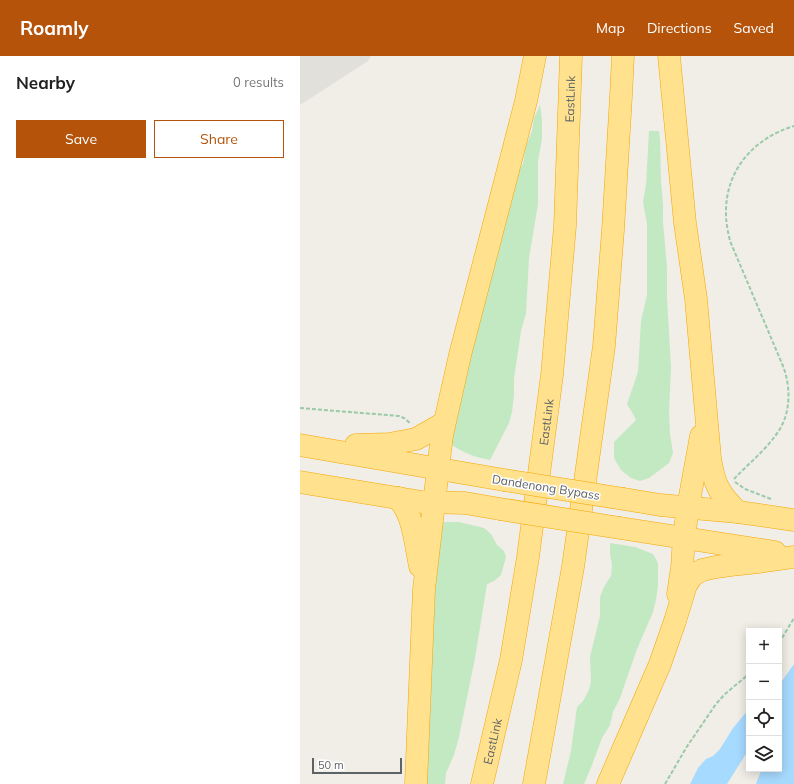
<!DOCTYPE html>
<meta charset="utf-8">
<style>
:root{--surface:#fff;--page:#f2f2f2;--text:#222;--muted:#767676;--line:#e0e0e0;--accent:#b45309}
body{margin:0;font-family:Mulish,sans-serif;background:var(--page);color:var(--text)}
.controls{position:absolute;right:12px;bottom:12px;display:grid;overflow:hidden;border-radius:0px;box-shadow:0 2px 10px #0003}
.controls button{width:36px;height:36px;display:grid;place-items:center;padding:0;border:0;border-bottom:1px solid var(--line);background:var(--surface);color:var(--text);font:20px sans-serif}
.scale{position:absolute;left:12px;bottom:10px;width:90px;box-sizing:border-box;padding-left:4px;border:2px solid #5d6267;border-top:0;font-size:11px;line-height:14px;white-space:nowrap;color:#5d6267;-webkit-text-stroke:3px #fff;paint-order:stroke}
.list{margin:0;padding:0;list-style:none}
h2{display:flex;justify-content:space-between;align-items:center;height:52px;margin:0;padding:0 16px;font-size:17px}
h2 small{font-size:13px;font-weight:400;color:var(--muted)}
.actions{display:flex;gap:8px;padding:12px 16px}
.actions a{flex:1;padding:9px 0;border:1px solid var(--accent);border-radius:0px;text-align:center;font-size:14px;color:var(--accent)}
.actions .main{background:var(--accent);color:#fff}
.icon{flex:none;width:22px;height:22px;fill:none;stroke:currentColor;stroke-width:2;stroke-linecap:round;stroke-linejoin:round}
.map{position:relative;flex:none;width:494px;height:728px;overflow:hidden}
header{display:flex;align-items:center;gap:24px;box-sizing:border-box;height:56px;padding:0 20px;background:var(--accent);color:#fff}
header strong{font-size:19px}
nav{display:flex;gap:22px;margin-inline-start:auto;font-size:14px}
main{display:flex}
aside{flex:1;background:var(--surface)}
.map>svg:first-child{display:block}
.industrial{fill:#e1e0da}
.green{fill:#c2e9c2}
.water{fill:#a7daff}
.lines{fill:none;stroke-linecap:round;stroke-linejoin:round}
.highway-casing{stroke:#f6a600;stroke-width:23}
.path{stroke:#9acaa8;stroke-width:2;stroke-dasharray:4 2;stroke-linecap:butt}
.highway{stroke:#ffe18e;stroke-width:22}
.highway-bridge-casing{stroke:#f6a600;stroke-width:23;stroke-linecap:butt}
.highway-bridge{stroke:#ffe18e;stroke-width:22}
.labels{text-anchor:middle;dominant-baseline:central;stroke-width:3;stroke-linejoin:round;paint-order:stroke}
.street-label{font-size:12px;fill:#5d6267;stroke:#fff}
</style>
<header>
<strong>Roamly</strong>
<nav><a>Map</a><a>Directions</a><a>Saved</a></nav>
</header>
<main>
<aside>
<h2>Nearby<small>0 results</small></h2>
<ul class="list">
</ul>
<div class="actions"><a class="main">Save</a><a>Share</a></div>
</aside>
<div class="map">
<svg width="494" height="728" viewBox="0 0 494 728">
<rect width="100%" height="100%" fill="#f0eee6"/>
<path class="industrial" d="M 0,0 L 71,0 L 68,5 L 0,49 Z"/>
<g class="green">
<path d="M 240,49 L 242,64 L 242,83 L 238,105 L 238,148 L 229,202 L 226,257 L 221,275 L 214,323 L 214,339 L 212,356 L 209,367 L 190,404 C 173,401 165,397 150,388 L 149,380 L 218,118 L 223,107 L 226,90 L 232,75 L 234,62 Z"/>
<path d="M 349,75 L 359,75 L 360,83 L 361,125 L 363,149 L 363,166 L 367,211 L 367,242 L 371,311 L 369,356 L 370,378 L 373,397 L 369,407 L 349,422 L 340,425 L 331,422 L 321,414 L 314,402 L 314,386 L 336,364 L 333,358 L 327,348 L 338,316 L 341,265 L 347,239 L 347,168 L 343,146 L 346,129 Z"/>
<path d="M 144,466 L 159,466 L 184,472 L 191,478 L 197,489 L 204,495 L 206,501 L 201,519 L 194,525 L 187,528 L 175,602 L 159,681 L 154,699 L 146,717 L 145,728 L 125,728 L 138,470 Z"/>
<path d="M 310,487 L 335,491 L 353,498 L 358,507 L 358,530 L 356,544 L 353,556 L 337,593 L 320,642 L 313,656 L 310,669 L 302,682 L 292,709 L 284,728 L 263,728 L 271,695 L 277,651 L 283,645 L 289,634 L 291,625 L 290,601 L 300,560 L 300,541 L 304,531 L 311,520 L 312,509 L 310,498 Z"/>
</g>
<g class="water">
<path d="M 494,608 L 494,728 L 456,728 L 459,720 L 462,713 L 479,713 L 479,626 L 482,625 Z"/>
<path d="M 449,653 L 449,693 L 427,728 L 390,728 L 398,712 L 406,703 L 413,700 L 420,693 L 433,672 Z"/>
</g>
<g class="lines">
<g class="highway-casing">
<g id="highway">
<path d="M 369,0 L 385,167 L 396,243 L 410,402 C 414,428 419,438 438,456"/>
<path d="M 0,389 L 204,424"/>
<path d="M 56,389 L 89,388 L 116,383 L 144,367"/>
<path d="M 0,426 L 122,446 L 165,447 L 200,453"/>
<path d="M 98,442 C 114,460 115,487 120,510"/>
<path d="M 324,443 L 360,449 L 438,456 L 494,464"/>
<path d="M 320,472 L 475,496"/>
<path d="M 378,538 L 382,512 L 384,481 L 388,451 L 401,380"/>
<path d="M 116,728 L 124,533 L 142,379 L 160,299 L 218,76 L 226,45 L 235,0"/>
<path id="s1" d="M 182,728 L 211,604 L 228,501 L 252,319 L 265,170 L 271,0"/>
<path d="M 234,728 L 273,511 L 304,290 L 313,174 L 321,40 L 323,0"/>
<path d="M 308,728 L 360,608 L 375,565 L 386,529 L 392,520 L 402,514 L 416,511 L 430,509 L 458,506 L 494,501"/>
</g>
</g>
<g class="path">
<path d="M 0,352 L 99,360 L 104,362 L 110,367"/>
<path d="M 434,423 C 448,408 466,394 478,376 C 491,357 491,331 483,310 L 430,185 C 428,176 426,167 426,158 C 425,114 454,82 494,70"/>
<path d="M 435,426 L 445,433 L 471,443"/>
<path d="M 479,587 L 494,562"/>
<path d="M 365,728 L 386,692 L 416,648 L 425,638 L 449,618"/>
</g>
<use href="#highway" class="highway"/>
<g class="highway-bridge-casing">
<g id="highway-bridge">
<path d="M 204,424 L 324,443"/>
<path d="M 200,453 L 320,472"/>
</g>
</g>
<use href="#highway-bridge" class="highway-bridge"/>
</g>
<g class="labels">
<g class="street-label">
<text stroke="none"><textPath href="#s1" startOffset="692">EastLink</textPath></text>
<text stroke="none"><textPath href="#s1" startOffset="368">EastLink</textPath></text>
<text transform="translate(246 431) rotate(9)">Dandenong Bypass</text>
<text stroke="none"><textPath href="#s1" startOffset="44">EastLink</textPath></text>
</g>
</g>
</svg>
<div class="controls">
<button>+</button>
<button>−</button>
<button><svg class="icon" aria-label="locate" viewBox="0 0 24 24"><circle cx="12" cy="12" r="6"/><path d="M12 2v4M12 18v4M2 12h4M18 12h4"/></svg></button>
<button><svg class="icon" aria-label="layers" viewBox="0 0 24 24"><path d="M12 4l9 5-9 5-9-5zM3 14l9 5 9-5"/></svg></button>
</div>
<div class="scale">50 m</div>
</div>
</main>
